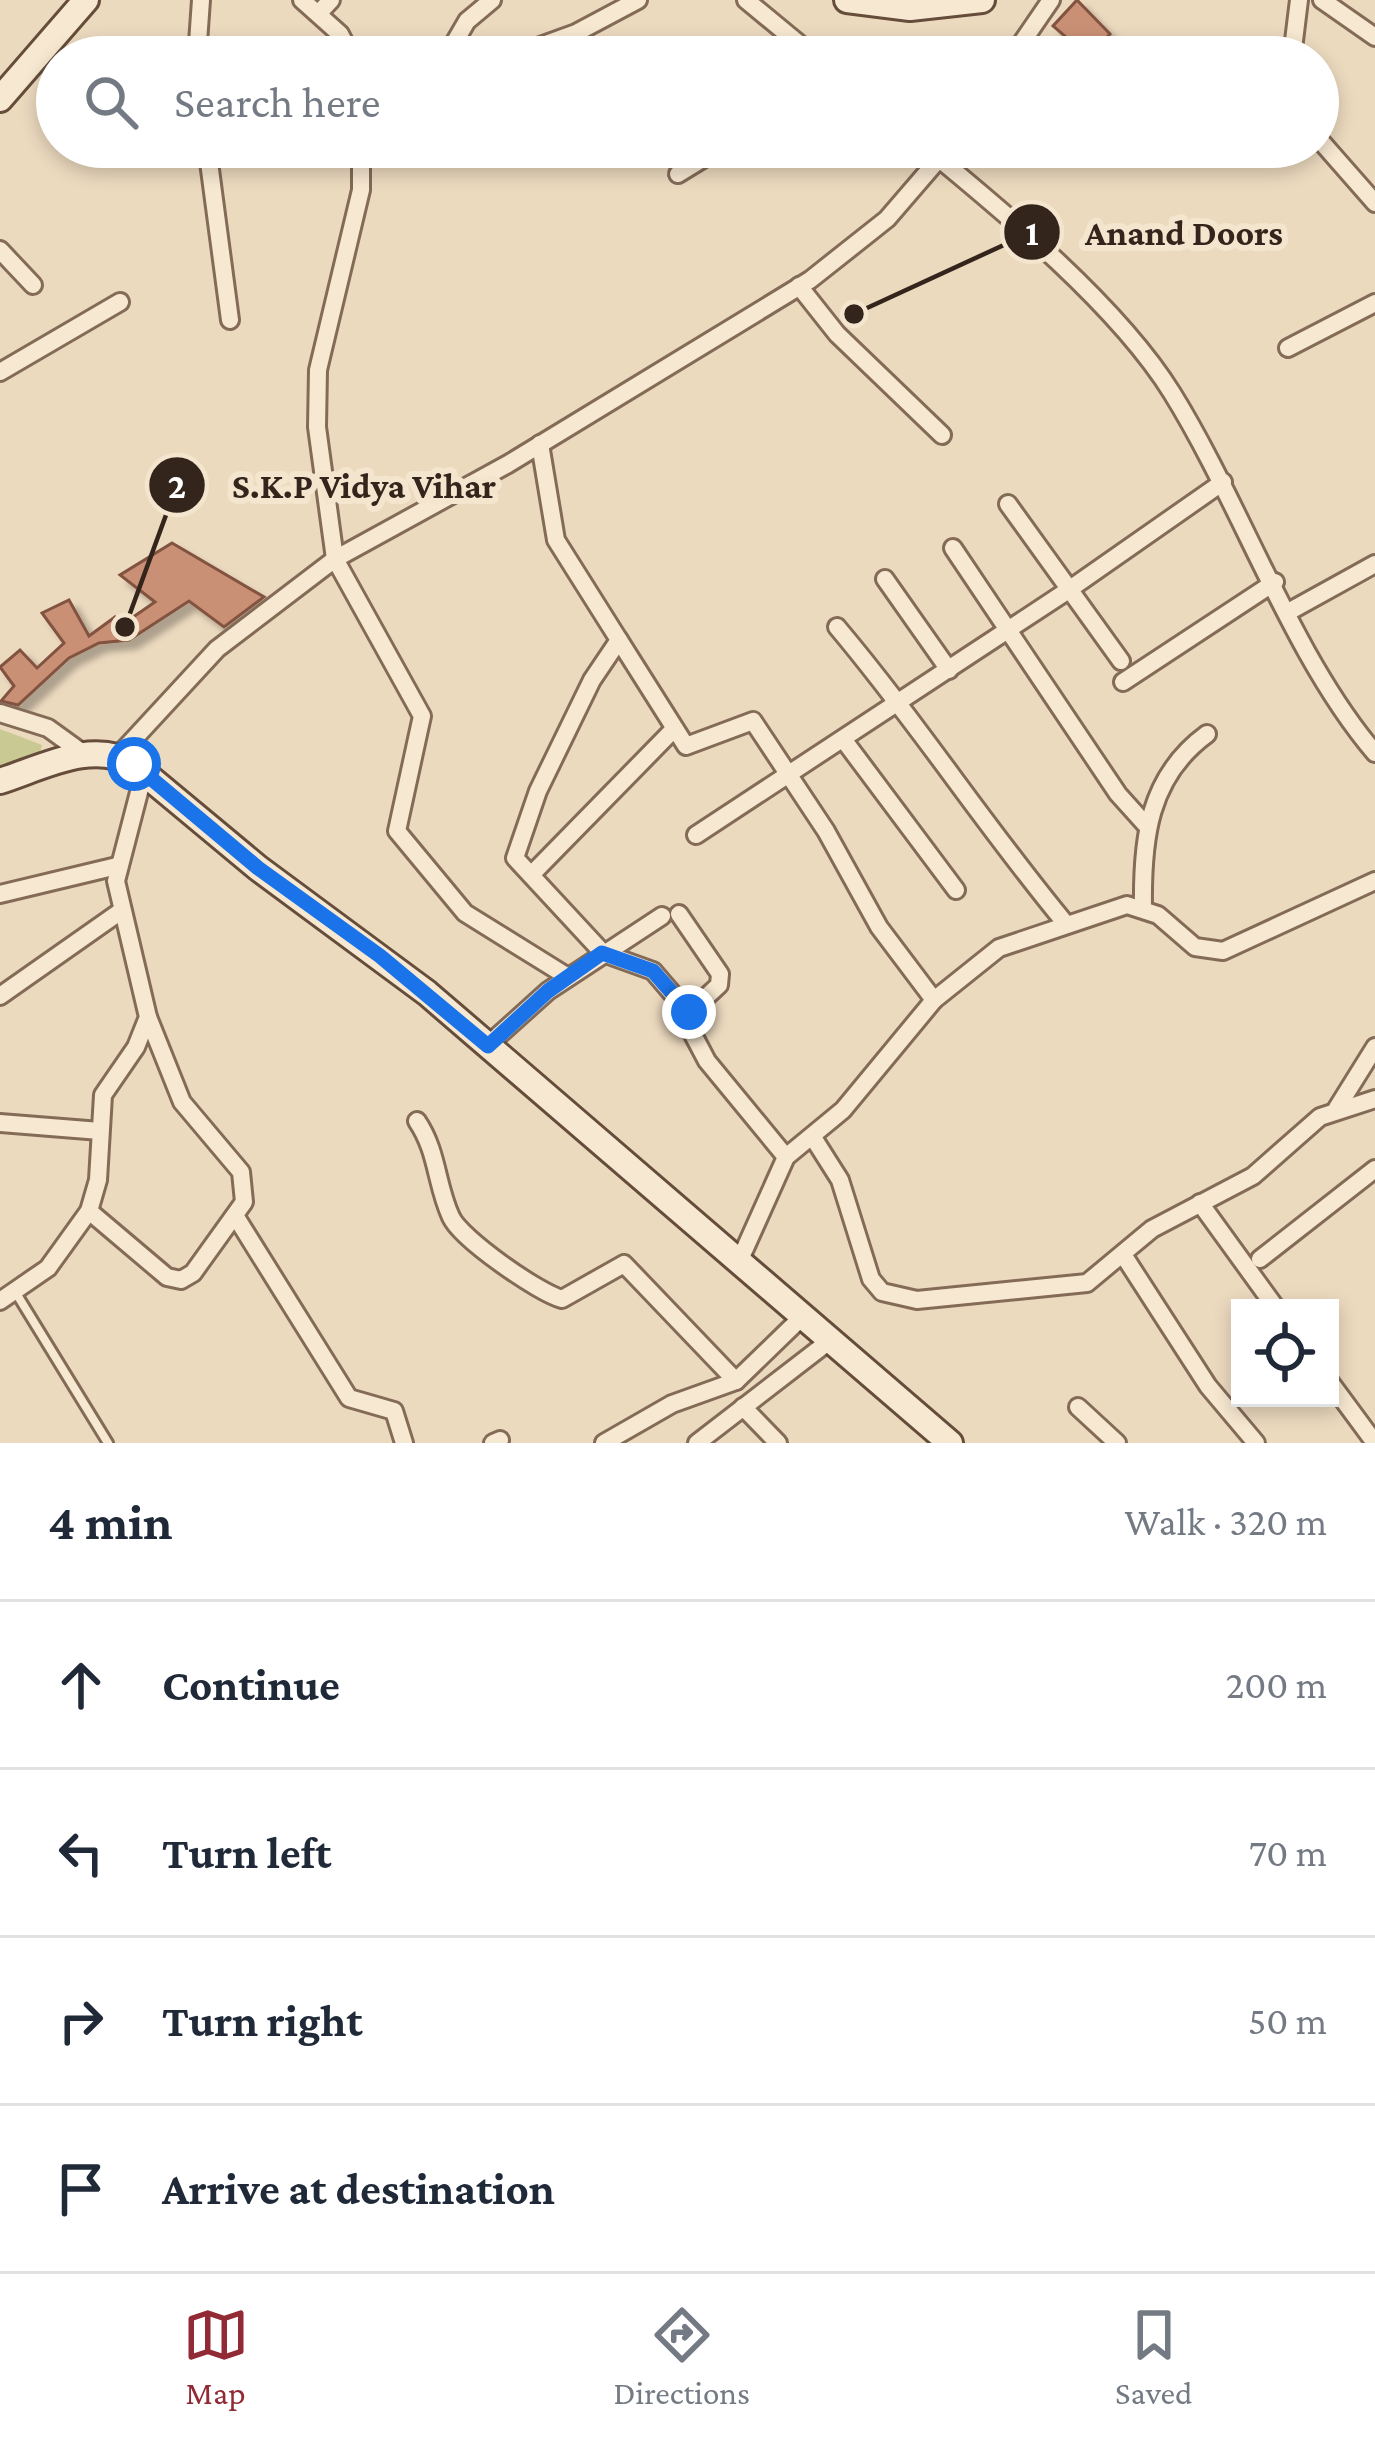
<!DOCTYPE html>
<meta charset="utf-8">
<style>
:root{--surface:#fff;--page:#f6f6f7;--text:#1f2937;--muted:#747a83;--line:#e0e1e3;--accent:#912a35}
body{margin:0;font-family:"Crimson Pro",serif;background:var(--page);color:var(--text)}
.controls{position:absolute;right:36px;bottom:36px;display:grid;overflow:hidden;border-radius:0px;box-shadow:0 6px 18px #0003}
.controls button{width:108px;height:108px;display:grid;place-items:center;padding:0;border:0;border-bottom:3px solid var(--line);background:var(--surface);color:var(--text);font:60px sans-serif}
.stop{position:absolute;width:36px;height:36px;margin:-27px;border:9px solid #1a73e8;border-radius:50%;background:#fff}
.stop.end{background:#1a73e8;border-color:#fff;box-shadow:0 3px 12px #0008}
.list{margin:0;padding:0;list-style:none}
h2{display:flex;justify-content:space-between;align-items:center;height:156px;margin:0;padding:0 48px;font-size:51px}
h2 small{font-size:39px;font-weight:400;color:var(--muted)}
.list li{display:grid;grid-template-columns:78px 1fr auto;gap:36px;align-items:center;box-sizing:border-box;height:168px;padding:0 48px;border-top:3px solid var(--line)}
.list b{display:block;font-size:45px;white-space:nowrap}
.list em{font-size:39px;font-style:normal;color:var(--muted)}
.icon{flex:none;width:66px;height:66px;fill:none;stroke:currentColor;stroke-width:2;stroke-linecap:round;stroke-linejoin:round}
.map{position:relative;flex:none;width:1375px;height:1443px;overflow:hidden}
.search{position:absolute;background:var(--surface);box-shadow:0 6px 18px #0003;left:36px;right:36px;top:36px;height:132px;display:flex;align-items:center;gap:30px;box-sizing:border-box;padding:0 42px;border-radius:66px;color:var(--muted);font-size:45px}
.sheet{height:828px;background:var(--surface)}
nav{display:flex;justify-content:space-around;align-items:center;box-sizing:border-box;height:168px;border-top:3px solid var(--line);background:var(--surface);font-size:33px;color:var(--muted)}
nav a{display:grid;justify-items:center;gap:6px}
nav .on{color:var(--accent)}
.map>svg:first-child{display:block}
.green{fill:#c8c993}
.building{fill:#c99075;stroke:#82523f;stroke-width:3;filter:url(#shadow)}
.lines{fill:none;stroke-linecap:round;stroke-linejoin:round}
.lane-casing{stroke:#846b58;stroke-width:14}
.street-casing{stroke:#846b58;stroke-width:22}
.secondary-casing{stroke:#654c3b;stroke-width:30}
.lane{stroke:#f7e8d1;stroke-width:8}
.street{stroke:#f7e8d1;stroke-width:16}
.secondary{stroke:#f7e8d1;stroke-width:24}
.route{stroke:#1a73e8;stroke-width:15}
.leader{fill:none;stroke:#34251c;stroke-width:4.5}
.callout-dot{fill:#34251c;stroke:#f4e5ce;stroke-width:4.5}
.mark-label{font-size:36px;text-anchor:middle;font-weight:bold;fill:#fff}
.callout-label{font-size:36px;text-anchor:middle;font-weight:bold;fill:#34251c;stroke:#f4e5ce;stroke-width:12;stroke-linejoin:round;paint-order:stroke}
</style>
<div class="map">
<svg width="1375" height="1443" viewBox="0 0 1375 1443">
<defs>
<filter id="shadow"><feDropShadow dx="8" dy="8" stdDeviation="3" flood-color="#0004"/></filter>
</defs>
<rect width="100%" height="100%" fill="#ecdabf"/>
<path class="green" d="M 0,729 L 42,745 L 36,766 L 0,770 Z"/>
<g class="building">
<path d="M 1077,0 L 1110,34 L 1089,57 L 1053,26 Z"/>
<path d="M 172,543 L 264,597 L 224,627 L 189,601 L 129,640 L 99,643 L 69,658 L 18,705 L 1,701 L 14,686 L 0,667 L 20,650 L 37,668 L 64,643 L 42,613 L 69,600 L 89,636 L 115,617 L 123,624 L 155,602 L 120,575 Z"/>
</g>
<g class="lines">
<g class="lane-casing">
<path id="lane" d="M 16,1293 L 108,1443"/>
</g>
<g class="street-casing">
<g id="street">
<path d="M 302,0 L 340,34 L 352,57"/>
<path d="M 746,0 L 815,57"/>
<path d="M 1322,0 L 1375,37"/>
<path d="M 318,14 L 331,0"/>
<path d="M 197,57 L 201,0"/>
<path d="M 446,57 L 467,21 L 492,0"/>
<path d="M 510,57 L 576,33 L 638,0"/>
<path d="M 1012,57 L 1051,0"/>
<path d="M 1292,57 L 1299,0"/>
<path d="M 1318,138 L 1375,203"/>
<path d="M 207,147 L 230,320"/>
<path d="M 361,147 L 361,190 L 318,370 L 317,427 L 335,559 L 422,716 L 397,831 L 465,913 L 568,977"/>
<path d="M 925,147 C 1004,212 1118,306 1172,393 C 1241,504 1292,656 1375,753"/>
<path d="M 678,174 L 722,147"/>
<path d="M 0,250 L 33,285"/>
<path d="M 799,286 L 837,334 L 942,435"/>
<path d="M 1288,348 L 1375,303"/>
<path d="M 0,372 L 120,302"/>
<path d="M 540,444 L 556,540 L 619,640 L 592,680 L 538,791 L 515,858 L 603,953 L 653,971 L 689,1013"/>
<path d="M 1008,504 L 1121,661"/>
<path d="M 953,548 L 1118,794 L 1145,824"/>
<path d="M 885,579 L 949,670"/>
<path d="M 1290,611 L 1375,564"/>
<path d="M 837,627 C 918,723 986,828 1066,924"/>
<path d="M 619,640 L 686,746 L 753,721 L 826,831 L 879,927 L 934,1000"/>
<path d="M 1123,682 L 1275,582"/>
<path d="M 0,713 L 48,728 L 84,754"/>
<path d="M 843,739 L 956,890"/>
<path d="M 119,755 L 217,649 L 335,559 L 508,464 L 810,280 L 887,219 L 949,147"/>
<path d="M 696,835 L 1067,591 L 1223,482"/>
<path d="M 531,875 L 674,729"/>
<path d="M 0,894 L 117,866"/>
<path d="M 1143,907 C 1142,840 1148,777 1207,734"/>
<path d="M 679,914 L 720,974 L 719,985 L 689,1013 L 688,1025 L 707,1061 L 786,1157"/>
<path d="M 0,996 L 121,911"/>
<path d="M 488,1045 L 548,991 L 662,916"/>
<path d="M 1337,1108 L 1375,1047"/>
<path d="M 417,1121 C 438,1152 436,1185 451,1217 C 461,1239 539,1293 562,1299 L 624,1264 L 736,1381"/>
<path d="M 0,1123 L 100,1131"/>
<path d="M 814,1139 L 840,1180 L 871,1279 L 882,1292 L 917,1300 L 1087,1283 L 1152,1229 L 1253,1176 L 1320,1117 L 1375,1099"/>
<path d="M 1200,1203 L 1276,1308"/>
<path d="M 89,1211 L 167,1277 L 181,1280 L 193,1273 L 244,1202 L 241,1172 L 182,1102 L 148,1017"/>
<path d="M 236,1217 L 349,1398 L 394,1411 L 404,1443"/>
<path d="M 1124,1256 L 1208,1386 L 1256,1443"/>
<path d="M 1260,1259 L 1375,1169"/>
<path d="M 738,1264 L 786,1157 L 843,1110 L 934,1000 L 999,948 L 1127,905 L 1158,915 L 1195,947 L 1223,951 L 1375,881"/>
<path d="M 0,1301 L 48,1268 L 89,1211 L 98,1180 L 103,1095 L 136,1047 L 148,1017 L 116,881 L 144,773"/>
<path d="M 1330,1382 L 1375,1443"/>
<path d="M 743,1407 L 778,1443"/>
<path d="M 1078,1407 L 1117,1443"/>
<path d="M 493,1443 L 500,1440"/>
<path d="M 604,1443 L 672,1404 L 736,1381 L 802,1317"/>
<path d="M 697,1443 L 828,1342"/>
</g>
</g>
<g class="secondary-casing">
<g id="secondary">
<path d="M 847,0 L 910,8 L 982,0"/>
<path d="M 0,99 L 86,0"/>
<path d="M 0,781 C 41,768 93,739 133,764 L 258,868 L 427,993 L 950,1443"/>
</g>
</g>
<use href="#lane" class="lane"/>
<use href="#street" class="street"/>
<use href="#secondary" class="secondary"/>
</g>
<g class="lines">
<path class="route" d="M 134,764 L 258,868 L 380,956 L 488,1046 L 548,991 L 602,953 L 653,971 L 689,1012"/>
</g>
<path class="leader" d="M854 314L1032 232M125 627L177 485"/>
<g class="callout-dot">
<circle cx="854" cy="314" r="12"/>
<circle cx="125" cy="627" r="12"/>
<circle cx="1032" cy="232" r="30"/>
<circle cx="177" cy="485" r="30"/>
</g>
<g class="mark-label">
<text x="1032" y="245">1</text>
<text x="177" y="498">2</text>
</g>
<g class="callout-label">
<text x="1184" y="245">Anand Doors</text>
<text x="364" y="498">S.K.P Vidya Vihar</text>
</g>
</svg>
<div class="controls">
<button><svg class="icon" aria-label="locate" viewBox="0 0 24 24"><circle cx="12" cy="12" r="6"/><path d="M12 2v4M12 18v4M2 12h4M18 12h4"/></svg></button>
</div>
<div class="stop" style="left:134px;top:764px"></div>
<div class="stop end" style="left:689px;top:1012px"></div>
<div class="search"><svg class="icon" aria-label="search" viewBox="0 0 24 24"><circle cx="10" cy="10" r="6"/><path d="M15 15l6 6"/></svg>Search here</div>
</div>
<section class="sheet">
<h2>4 min<small>Walk · 320 m</small></h2>
<ul class="list">
<li><svg class="icon" aria-label="ahead" viewBox="0 0 24 24"><path d="M12 20V5M6 11l6-6 6 6"/></svg><div><b>Continue</b></div><em>200 m</em></li>
<li><svg class="icon" aria-label="left" viewBox="0 0 24 24"><path d="M17 20v-9H6M10 6l-5 5 5 5"/></svg><div><b>Turn left</b></div><em>70 m</em></li>
<li><svg class="icon" aria-label="right" viewBox="0 0 24 24"><path d="M7 20v-9h11M14 6l5 5-5 5"/></svg><div><b>Turn right</b></div><em>50 m</em></li>
<li><svg class="icon" aria-label="arrive" viewBox="0 0 24 24"><path d="M6 21V4h12l-3 4 3 4H6"/></svg><div><b>Arrive at destination</b></div></li>
</ul>
</section>
<nav>
<a class="on"><svg class="icon" aria-label="map" viewBox="0 0 24 24"><path d="M3 6l6-2 6 2 6-2v14l-6 2-6-2-6 2zM9 4v14M15 6v14"/></svg>Map</a>
<a><svg class="icon" aria-label="directions" viewBox="0 0 24 24"><path d="M12 3l9 9-9 9-9-9zM9 14v-3h6M13 9l2 2-2 2"/></svg>Directions</a>
<a><svg class="icon" aria-label="saved" viewBox="0 0 24 24"><path d="M7 4h10v16l-5-4-5 4z"/></svg>Saved</a>
</nav>
